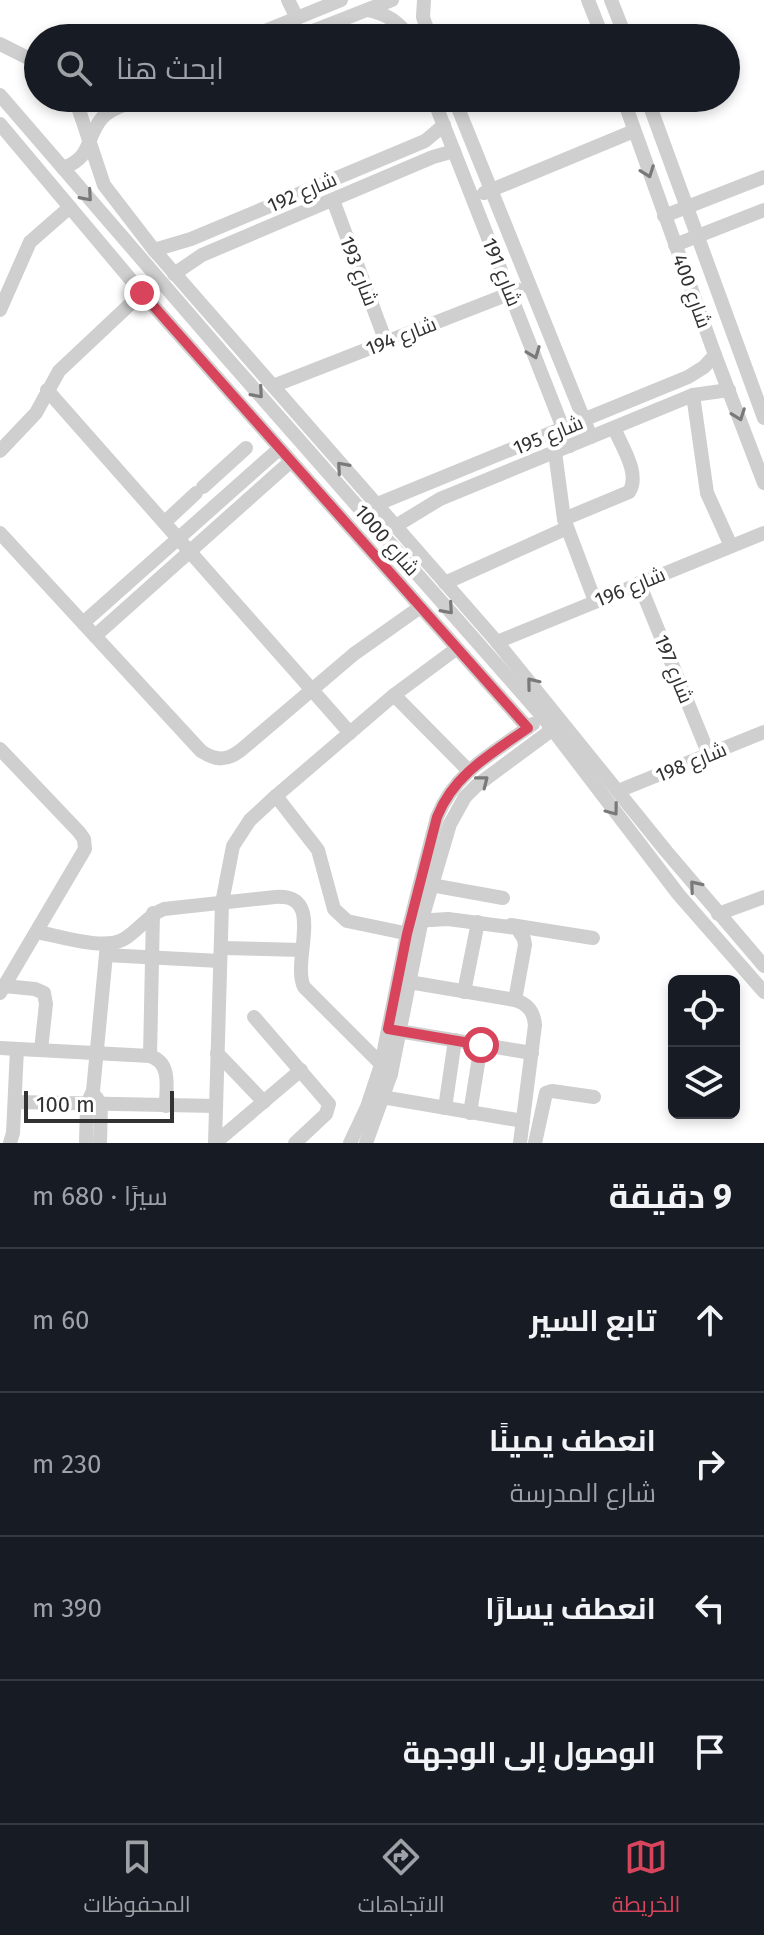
<!DOCTYPE html>
<html lang="ar">
<meta charset="utf-8">
<style>
:root{--surface:#171b24;--page:#20242c;--text:#f1f3f6;--muted:#9ea1a6;--line:#363941;--accent:#d8445b}
body{margin:0;font-family:"Fira Sans",Cairo,sans-serif;background:var(--page);color:var(--text);direction:rtl}
.controls{position:absolute;right:24px;bottom:24px;display:grid;overflow:hidden;border-radius:12px;box-shadow:0 4px 12px #0003}
.controls button{width:72px;height:72px;display:grid;place-items:center;padding:0;border:0;border-bottom:2px solid var(--line);background:var(--surface);color:var(--text);font:40px sans-serif}
.scale{position:absolute;left:24px;bottom:20px;width:150px;box-sizing:border-box;padding-left:8px;border:4px solid #323232;border-top:0;font-size:22px;line-height:28px;white-space:nowrap;color:#323232;-webkit-text-stroke:6px #fff;paint-order:stroke}
.stop{position:absolute;width:24px;height:24px;margin:-18px;border:6px solid #d8445b;border-radius:50%;background:#fff}
.stop.end{background:#d8445b;border-color:#fff;box-shadow:0 2px 8px #0008}
.list{margin:0;padding:0;list-style:none}
h2{display:flex;justify-content:space-between;align-items:center;height:104px;margin:0;padding:0 32px;font-size:34px}
h2 small{font-size:26px;font-weight:400;color:var(--muted)}
.list li{display:grid;grid-template-columns:52px 1fr auto;gap:24px;align-items:center;box-sizing:border-box;height:144px;padding:0 32px;border-top:2px solid var(--line)}
.list b{display:block;font-size:30px;white-space:nowrap}
.list p{margin:0;font-size:26px;white-space:nowrap;color:var(--muted)}
.list em{font-size:26px;font-style:normal;color:var(--muted)}
.icon{flex:none;width:44px;height:44px;fill:none;stroke:currentColor;stroke-width:2;stroke-linecap:round;stroke-linejoin:round}
.map{position:relative;flex:none;width:764px;height:1143px;overflow:hidden;direction:ltr}
.search{position:absolute;background:var(--surface);box-shadow:0 4px 12px #0003;left:24px;right:24px;top:24px;height:88px;display:flex;align-items:center;gap:20px;box-sizing:border-box;padding:0 28px;border-radius:44px;color:var(--muted);font-size:30px}
.sheet{height:680px;background:var(--surface)}
nav{display:flex;justify-content:space-around;align-items:center;box-sizing:border-box;height:112px;border-top:2px solid var(--line);background:var(--surface);font-size:22px;color:var(--muted)}
nav a{display:grid;justify-items:center;gap:4px}
nav .on{color:var(--accent)}
.map>svg:first-child{display:block}
.lines{fill:none;stroke-linecap:round;stroke-linejoin:round}
.minor{stroke:#cfcfcf;stroke-width:14}
.oneway{stroke:#797979}
.route{stroke:#d8445b;stroke-width:10}
.labels{text-anchor:middle;dominant-baseline:central;stroke-width:8;stroke-linejoin:round;paint-order:stroke}
.street-label{font-size:20px;fill:#323232;stroke:#fff}
</style>
<div class="map">
<svg width="764" height="1143" viewBox="0 0 764 1143">
<rect width="100%" height="100%" fill="#fff"/>
<g class="lines">
<g class="minor">
<path d="M 288,0 L 297,18"/>
<path d="M 424,0 L 423,17 L 430,38"/>
<path d="M 588,0 L 603,38"/>
<path d="M 611,0 L 626,38"/>
<path d="M 367,10 C 387,14 398,21 410,38"/>
<path d="M 248,38 L 341,0"/>
<path d="M 295,38 L 392,0"/>
<path d="M 0,44 L 38,63"/>
<path d="M 0,95 L 227,358 L 543,717 L 679,895 L 764,992"/>
<path d="M 75,98 L 104,185 L 154,250 L 497,642 L 666,851 L 764,966"/>
<path d="M 433,98 L 570,446"/>
<path d="M 454,98 L 591,437"/>
<path d="M 623,98 L 715,355 L 764,483"/>
<path d="M 647,98 L 764,418"/>
<path d="M 0,124 L 142,293 L 528,728"/>
<path d="M 63,168 C 93,157 85,138 102,118 C 112,107 131,103 144,98"/>
<path d="M 484,193 L 634,131"/>
<path d="M 333,200 L 386,342"/>
<path d="M 664,216 L 764,177"/>
<path d="M 675,245 L 764,210"/>
<path d="M 154,250 L 191,239 L 425,141 L 444,125"/>
<path d="M 174,274 L 202,255 L 433,157 L 454,151"/>
<path d="M 0,310 L 30,242 L 70,207"/>
<path d="M 273,386 L 519,290"/>
<path d="M 47,390 L 350,733"/>
<path d="M 693,395 L 707,493 L 731,546"/>
<path d="M 0,451 L 36,413 L 59,371 L 142,293"/>
<path d="M 555,452 L 564,519 L 595,601"/>
<path d="M 203,487 L 246,448"/>
<path d="M 375,505 L 688,377 L 704,367 L 715,355"/>
<path d="M 564,519 L 629,492 C 641,474 621,445 614,428"/>
<path d="M 165,522 L 196,493"/>
<path d="M 394,527 L 440,499 L 693,395 L 729,390"/>
<path d="M 0,533 L 201,751 C 216,761 227,761 241,750 L 354,654 L 419,608"/>
<path d="M 445,583 L 567,528"/>
<path d="M 639,583 L 709,755"/>
<path d="M 83,623 L 279,449"/>
<path d="M 95,636 L 290,462"/>
<path d="M 497,642 L 764,533"/>
<path d="M 394,695 L 468,770"/>
<path d="M 0,749 L 79,832 L 84,839 L 85,849 L 0,993"/>
<path d="M 618,791 L 764,732"/>
<path d="M 276,796 L 318,850 L 334,909 L 347,921 L 414,935"/>
<path d="M 431,885 L 503,898"/>
<path d="M 718,914 L 764,897"/>
<path d="M 414,921 L 448,919 L 517,928 L 524,939 L 525,945 L 515,1000"/>
<path d="M 511,925 L 593,938"/>
<path d="M 37,932 C 60,936 104,951 124,939 C 139,930 148,915 164,909 L 275,897 C 327,893 291,960 304,987 L 391,1074"/>
<path d="M 221,948 L 302,950"/>
<path d="M 106,955 L 220,961"/>
<path d="M 403,981 L 515,1000 C 528,1004 534,1012 535,1025 L 520,1143"/>
<path d="M 4,986 L 35,989 L 44,993 L 46,1004 L 41,1050"/>
<path d="M 464,992 L 478,922"/>
<path d="M 254,1017 L 329,1104 L 326,1114 L 295,1143"/>
<path d="M 392,1030 L 532,1053"/>
<path d="M 0,1048 L 150,1056 C 172,1063 166,1087 166,1106"/>
<path d="M 217,1053 L 264,1102"/>
<path d="M 150,1056 L 153,913"/>
<path d="M 376,1096 L 523,1121"/>
<path d="M 96,1097 L 101,1104 L 100,1143"/>
<path d="M 15,1102 L 216,1106"/>
<path d="M 445,1108 L 455,1040"/>
<path d="M 470,1113 L 481,1045"/>
<path d="M 10,1143 L 13,1133 L 17,1049"/>
<path d="M 86,1143 L 87,1104 L 93,1091 L 107,944"/>
<path d="M 215,1143 L 222,903 L 233,846 L 250,820 L 276,796 L 394,695 L 456,649"/>
<path d="M 215,1143 L 301,1070"/>
<path d="M 350,1143 L 367,1107 L 381,1065 L 407,934 L 437,817 C 456,770 494,753 533,724"/>
<path d="M 366,1143 L 391,1074 L 422,919 L 450,824 L 465,797 L 476,786 L 553,729"/>
<path d="M 535,1143 L 546,1093 L 552,1091 L 594,1097"/>
</g>
</g>
<defs><path id="oneway-chevron" d="M-2-3.5L2.5 0L-2 3.5" fill="none" stroke-width="1.6" stroke-linecap="round" stroke-linejoin="round" transform="scale(2)"/></defs>
<g class="oneway">
<use href="#oneway-chevron" transform="translate(648 172) rotate(70)"/>
<use href="#oneway-chevron" transform="translate(87 196) rotate(49)"/>
<use href="#oneway-chevron" transform="translate(534 353) rotate(69)"/>
<use href="#oneway-chevron" transform="translate(258 393) rotate(49)"/>
<use href="#oneway-chevron" transform="translate(739 415) rotate(70)"/>
<use href="#oneway-chevron" transform="translate(342 467) rotate(-131)"/>
<use href="#oneway-chevron" transform="translate(448 609) rotate(49)"/>
<use href="#oneway-chevron" transform="translate(532 683) rotate(-129)"/>
<use href="#oneway-chevron" transform="translate(483 781) rotate(-38)"/>
<use href="#oneway-chevron" transform="translate(613 810) rotate(53)"/>
<use href="#oneway-chevron" transform="translate(695 886) rotate(-130)"/>
</g>
<g class="lines">
<path class="route" d="M 142,293 L 528,728 C 491,754 454,774 437,817 L 407,934 L 388,1029 L 481,1045"/>
</g>
<g class="labels">
<g class="street-label">
<text transform="translate(302 192) rotate(-23)">شارع 192</text>
<text transform="translate(359 271) rotate(69)">شارع 193</text>
<text transform="translate(502 272) rotate(68)">شارع 191</text>
<text transform="translate(692 291) rotate(70)">شارع 400</text>
<text transform="translate(401 336) rotate(-21)">شارع 194</text>
<text transform="translate(548 435) rotate(-22)">شارع 195</text>
<text transform="translate(387 540) rotate(49)">شارع 1000</text>
<text transform="translate(630 587) rotate(-22)">شارع 196</text>
<text transform="translate(674 669) rotate(68)">شارع 197</text>
<text transform="translate(691 762) rotate(-22)">شارع 198</text>
</g>
</g>
</svg>
<div class="controls">
<button><svg class="icon" aria-label="locate" viewBox="0 0 24 24"><circle cx="12" cy="12" r="6"/><path d="M12 2v4M12 18v4M2 12h4M18 12h4"/></svg></button>
<button><svg class="icon" aria-label="layers" viewBox="0 0 24 24"><path d="M12 4l9 5-9 5-9-5zM3 14l9 5 9-5"/></svg></button>
</div>
<div class="scale">100 m</div>
<div class="stop" style="left:481px;top:1045px"></div>
<div class="stop end" style="left:142px;top:293px"></div>
<div class="search"><svg class="icon" aria-label="search" viewBox="0 0 24 24"><circle cx="10" cy="10" r="6"/><path d="M15 15l6 6"/></svg>ابحث هنا</div>
</div>
<section class="sheet">
<h2>9 دقيقة<small>سيرًا · 680 m</small></h2>
<ul class="list">
<li><svg class="icon" aria-label="ahead" viewBox="0 0 24 24"><path d="M12 20V5M6 11l6-6 6 6"/></svg><div><b>تابع السير</b></div><em>60 m</em></li>
<li><svg class="icon" aria-label="right" viewBox="0 0 24 24"><path d="M7 20v-9h11M14 6l5 5-5 5"/></svg><div><b>انعطف يمينًا</b><p>شارع المدرسة</p></div><em>230 m</em></li>
<li><svg class="icon" aria-label="left" viewBox="0 0 24 24"><path d="M17 20v-9H6M10 6l-5 5 5 5"/></svg><div><b>انعطف يسارًا</b></div><em>390 m</em></li>
<li><svg class="icon" aria-label="arrive" viewBox="0 0 24 24"><path d="M6 21V4h12l-3 4 3 4H6"/></svg><div><b>الوصول إلى الوجهة</b></div></li>
</ul>
</section>
<nav>
<a class="on"><svg class="icon" aria-label="map" viewBox="0 0 24 24"><path d="M3 6l6-2 6 2 6-2v14l-6 2-6-2-6 2zM9 4v14M15 6v14"/></svg>الخريطة</a>
<a><svg class="icon" aria-label="directions" viewBox="0 0 24 24"><path d="M12 3l9 9-9 9-9-9zM9 14v-3h6M13 9l2 2-2 2"/></svg>الاتجاهات</a>
<a><svg class="icon" aria-label="saved" viewBox="0 0 24 24"><path d="M7 4h10v16l-5-4-5 4z"/></svg>المحفوظات</a>
</nav>
